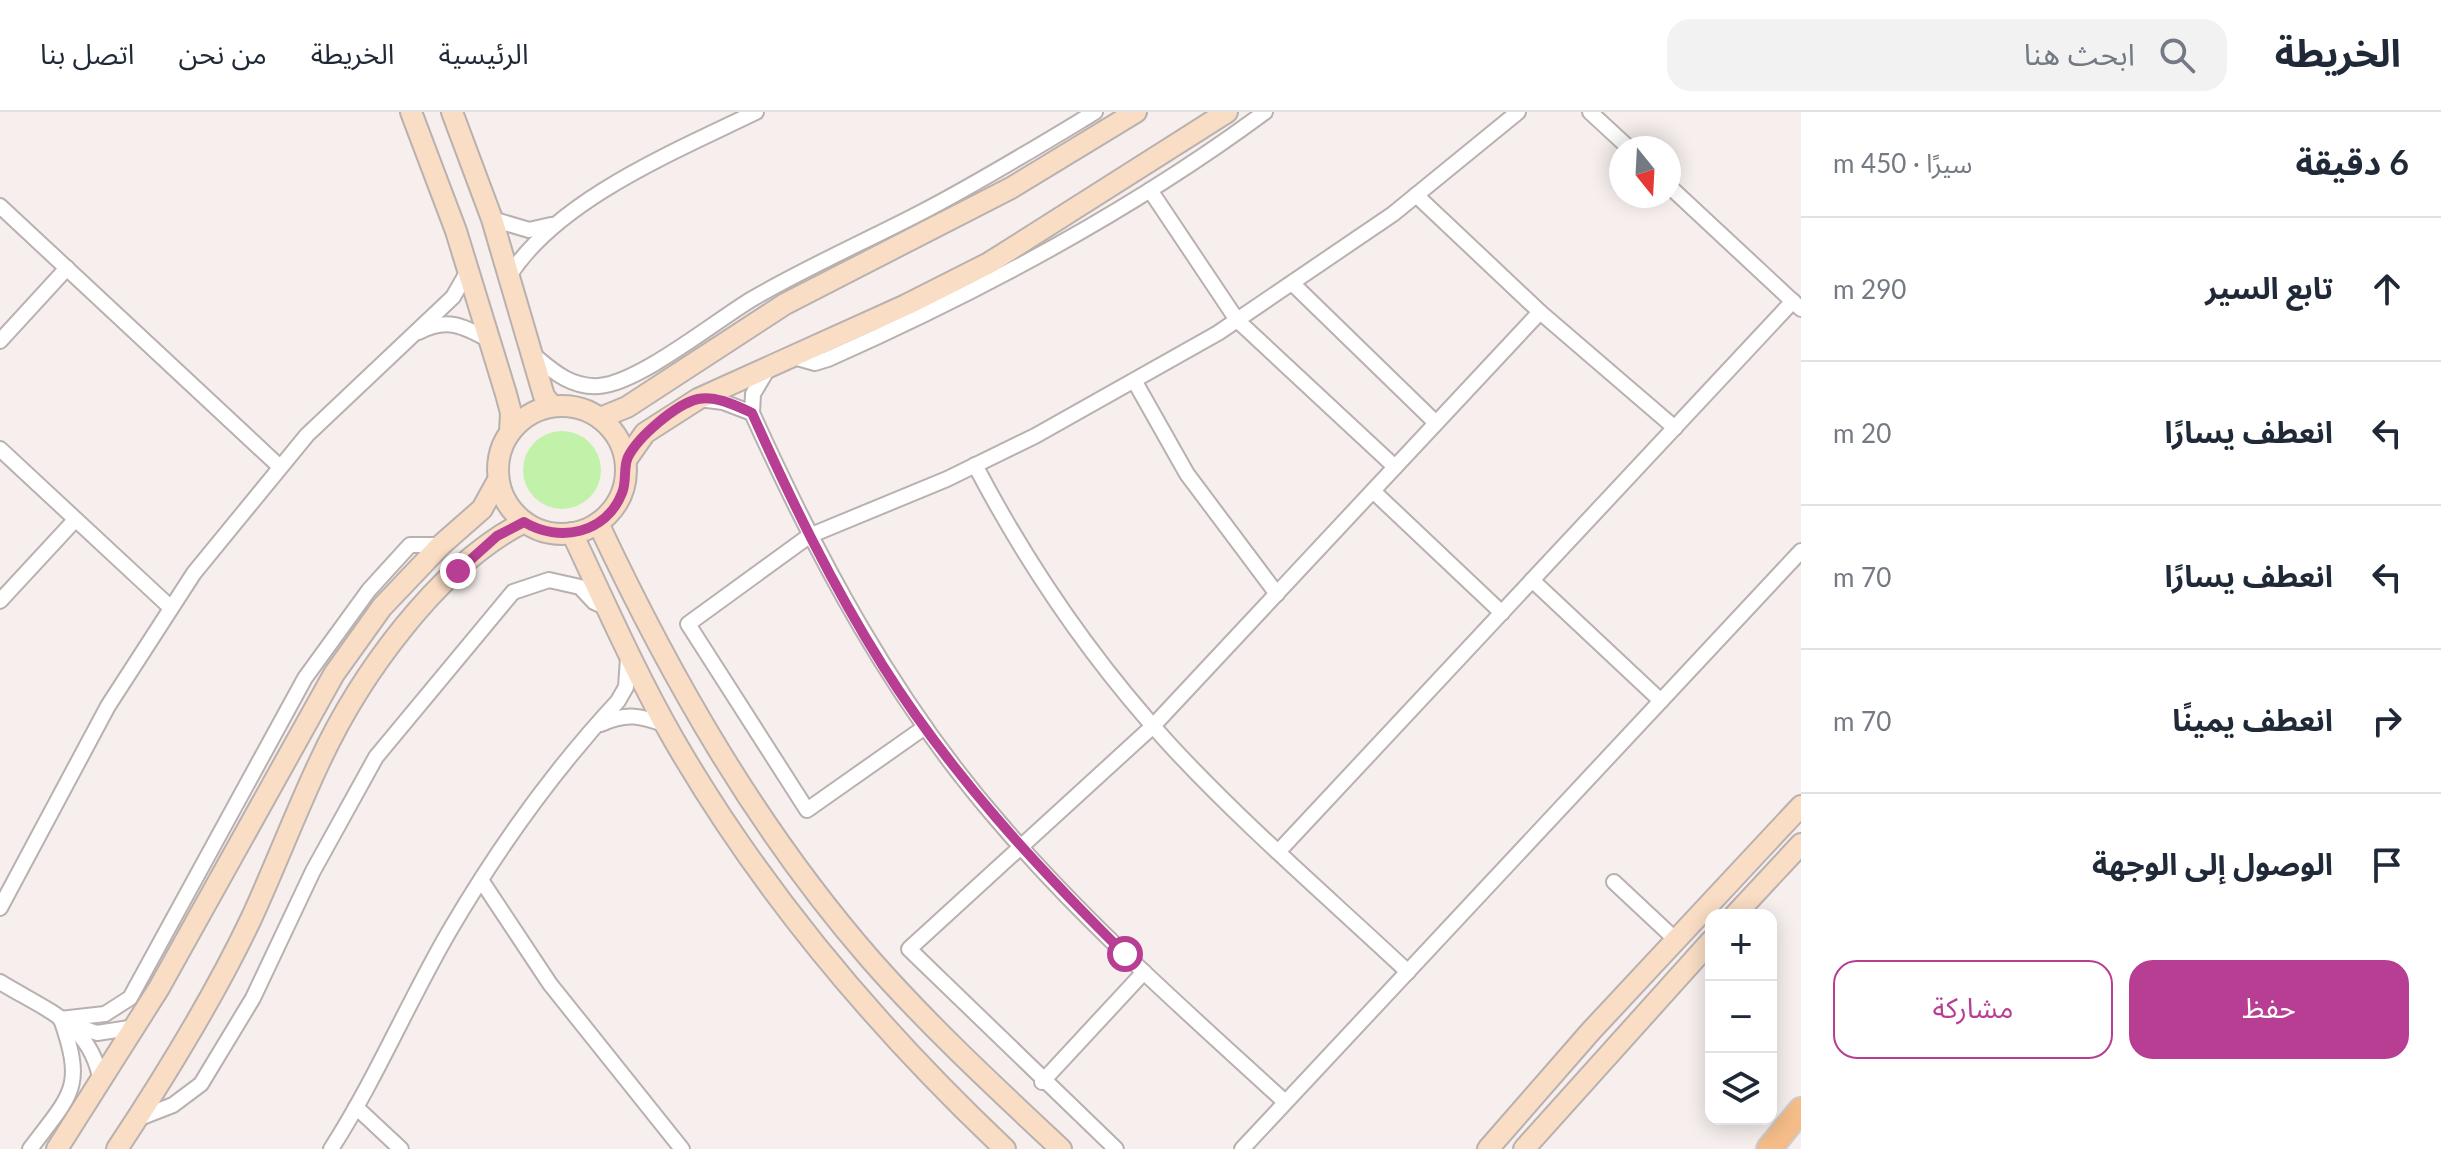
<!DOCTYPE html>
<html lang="ar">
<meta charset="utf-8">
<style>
:root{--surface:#fff;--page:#f2f2f3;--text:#1f2937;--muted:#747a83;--line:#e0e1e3;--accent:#b73e92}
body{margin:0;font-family:Lato,"Noto Sans Arabic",sans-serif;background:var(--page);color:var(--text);direction:rtl}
.controls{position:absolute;right:24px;bottom:24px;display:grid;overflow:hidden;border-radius:16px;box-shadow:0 4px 20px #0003}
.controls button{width:72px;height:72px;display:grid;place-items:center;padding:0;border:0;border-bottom:2px solid var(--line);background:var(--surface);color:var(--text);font:40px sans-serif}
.compass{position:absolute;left:1609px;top:24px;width:72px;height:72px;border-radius:50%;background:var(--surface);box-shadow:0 4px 20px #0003;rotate:162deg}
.stop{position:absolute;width:24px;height:24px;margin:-18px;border:6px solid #b73e92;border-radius:50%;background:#fff}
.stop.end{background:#b73e92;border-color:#fff;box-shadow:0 2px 8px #0008}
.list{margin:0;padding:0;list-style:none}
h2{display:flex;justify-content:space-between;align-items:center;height:104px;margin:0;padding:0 32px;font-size:34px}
h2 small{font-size:26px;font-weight:400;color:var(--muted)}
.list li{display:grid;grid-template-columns:52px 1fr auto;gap:24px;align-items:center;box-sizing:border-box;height:144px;padding:0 32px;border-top:2px solid var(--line)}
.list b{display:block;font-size:30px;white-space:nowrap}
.list em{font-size:26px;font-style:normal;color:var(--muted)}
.actions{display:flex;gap:16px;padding:24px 32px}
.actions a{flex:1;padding:18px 0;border:2px solid var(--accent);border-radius:24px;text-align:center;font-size:28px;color:var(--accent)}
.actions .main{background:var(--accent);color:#fff}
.icon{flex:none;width:44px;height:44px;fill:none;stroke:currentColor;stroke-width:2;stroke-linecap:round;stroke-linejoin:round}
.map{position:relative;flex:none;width:1801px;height:1037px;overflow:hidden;direction:ltr}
header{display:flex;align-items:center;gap:48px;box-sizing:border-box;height:112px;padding:0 40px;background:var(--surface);border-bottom:2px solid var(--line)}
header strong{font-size:38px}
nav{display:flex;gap:44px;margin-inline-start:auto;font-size:28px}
.search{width:560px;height:72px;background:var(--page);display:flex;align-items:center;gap:20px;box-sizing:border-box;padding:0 28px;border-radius:24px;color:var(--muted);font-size:30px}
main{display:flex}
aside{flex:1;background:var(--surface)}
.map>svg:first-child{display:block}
.green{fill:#c2f2aa}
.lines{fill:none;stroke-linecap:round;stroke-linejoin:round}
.street-casing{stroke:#b8b1af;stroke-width:18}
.secondary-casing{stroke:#b8b1af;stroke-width:24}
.primary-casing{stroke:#cdcdcd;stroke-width:28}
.street{stroke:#fff;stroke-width:14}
.secondary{stroke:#f9ddc4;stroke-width:20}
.primary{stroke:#f3bc88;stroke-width:24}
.route{stroke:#b73e92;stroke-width:10}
</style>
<header>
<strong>الخريطة</strong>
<div class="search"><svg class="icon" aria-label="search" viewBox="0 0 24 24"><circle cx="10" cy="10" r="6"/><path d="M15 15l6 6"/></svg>ابحث هنا</div>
<nav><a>الرئيسية</a><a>الخريطة</a><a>من نحن</a><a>اتصل بنا</a></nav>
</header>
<main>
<aside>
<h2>6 دقيقة<small>سيرًا · 450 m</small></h2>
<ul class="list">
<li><svg class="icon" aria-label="ahead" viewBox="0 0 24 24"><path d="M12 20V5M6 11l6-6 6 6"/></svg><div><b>تابع السير</b></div><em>290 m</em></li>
<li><svg class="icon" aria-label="left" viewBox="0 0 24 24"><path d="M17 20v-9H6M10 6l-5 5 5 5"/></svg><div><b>انعطف يسارًا</b></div><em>20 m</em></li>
<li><svg class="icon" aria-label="left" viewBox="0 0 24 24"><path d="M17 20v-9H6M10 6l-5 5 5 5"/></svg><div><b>انعطف يسارًا</b></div><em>70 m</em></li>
<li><svg class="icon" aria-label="right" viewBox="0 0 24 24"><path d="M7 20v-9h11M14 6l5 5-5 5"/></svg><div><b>انعطف يمينًا</b></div><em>70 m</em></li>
<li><svg class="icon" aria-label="arrive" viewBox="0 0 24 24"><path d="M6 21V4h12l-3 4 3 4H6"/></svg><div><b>الوصول إلى الوجهة</b></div></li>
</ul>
<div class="actions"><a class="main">حفظ</a><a>مشاركة</a></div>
</aside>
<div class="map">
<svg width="1801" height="1037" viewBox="0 0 1801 1037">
<rect width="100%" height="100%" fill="#f6efed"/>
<circle class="green" cx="562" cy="358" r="39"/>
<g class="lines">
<g class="street-casing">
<g id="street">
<path d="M 1590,0 L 1629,36"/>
<path d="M 1669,74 L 1801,197"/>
<path d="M 1150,78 L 1237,208 L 1395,355"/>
<path d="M 1416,83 L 1540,200 L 1675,316"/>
<path d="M 0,94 L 280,355"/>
<path d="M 492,107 L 529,118 L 551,113"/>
<path d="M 509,164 C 558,87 676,39 756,0"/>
<path d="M 1293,172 L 1436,311"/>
<path d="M 419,220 C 446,205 464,214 489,228"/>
<path d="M 0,229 L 67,156"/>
<path d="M 530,240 C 551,257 569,276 599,274 C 639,271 714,210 752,187 C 807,155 864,130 920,101 C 980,70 1037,35 1095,0"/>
<path d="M 790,244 L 815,251 L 828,247 C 981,179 1130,100 1265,0"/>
<path d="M 769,255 L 753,282 L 752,301 C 818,447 893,588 999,710 C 1086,812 1187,900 1285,990"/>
<path d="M 1135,270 L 1187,362 L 1277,482"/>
<path d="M 699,287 L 723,290 L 752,301"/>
<path d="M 0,337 L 170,495"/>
<path d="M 975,353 C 1028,454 1092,548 1170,633 C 1244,713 1328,785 1408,860"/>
<path d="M 1373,379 L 1502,501"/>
<path d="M 1532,468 L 1661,589"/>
<path d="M 0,489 L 75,408"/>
<path d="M 601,612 C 627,600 641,604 666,613"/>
<path d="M 925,615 L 807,698 L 688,512 L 809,424 L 947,367 L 1035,324 L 1218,221 L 1393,102 L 1518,0"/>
<path d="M 1278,740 L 1793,189"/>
<path d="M 481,768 L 550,872 L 682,1037"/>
<path d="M 1614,770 L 1676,828"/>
<path d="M 0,796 L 108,594 L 194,461 L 307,323 L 453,185 L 468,159"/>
<path d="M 0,870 C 47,899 92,912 101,971"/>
<path d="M 60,907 L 105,902 L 130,886 L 305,566 L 369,478 L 410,433 L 441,433"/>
<path d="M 74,913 L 97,921 L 136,915"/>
<path d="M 1042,970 L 1144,860"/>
<path d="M 356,995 L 401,1037"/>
<path d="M 137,1007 L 173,993 L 201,972 L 253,886 L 313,759 L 376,645 L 513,480 L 549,468 L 580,475 L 594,490 L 607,496"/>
<path d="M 30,1037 C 72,981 85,976 61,907"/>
<path d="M 331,1037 C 376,967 408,890 450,818 C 498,736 553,659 618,589 L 626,575 L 628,546"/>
<path d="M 1116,1037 L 909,837 L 1153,614 L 1540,200"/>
<path d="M 1242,1037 L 1801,439"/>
</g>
</g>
<g class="secondary-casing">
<g id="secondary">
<path d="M 411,0 L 456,119 L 506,282 L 511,301 L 510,320"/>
<path d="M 452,0 L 492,107 L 544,284 L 552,294"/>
<circle cx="562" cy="358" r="64"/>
<path d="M 600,306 L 627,295 L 785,192 L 1011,76 L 1136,0"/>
<path d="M 626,348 L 645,321 L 698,287 L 906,193 L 989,151 L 1227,0"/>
<path d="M 598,411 C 672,568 757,717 871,848 C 930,915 996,976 1061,1037"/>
<path d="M 572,421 C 605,491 636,562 674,628 C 763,782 876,915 1005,1037"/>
<path d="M 1735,803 L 1801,732"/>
<path d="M 57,1037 L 159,876 L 334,562 L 382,495 L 441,433 L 482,397 L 498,368"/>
<path d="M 117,1037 C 166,963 213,887 251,807 C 275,755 295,702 319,651 C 359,564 438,454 524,410"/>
<path d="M 1488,1037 L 1591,919 L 1801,694"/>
<path d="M 1524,1037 L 1711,829"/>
</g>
</g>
<g class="primary-casing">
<path id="primary" d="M 1769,1037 L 1801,998"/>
</g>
<use href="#street" class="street"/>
<use href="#secondary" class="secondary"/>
<use href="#primary" class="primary"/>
</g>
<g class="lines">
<path class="route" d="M 458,459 L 497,424 L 524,410 C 559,431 606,422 622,381 C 627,370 623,355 628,345 C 638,325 676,292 698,287 C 715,283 737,294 752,301 C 791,388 832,473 883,554 C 950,661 1036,754 1125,842"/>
</g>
</svg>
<div class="controls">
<button>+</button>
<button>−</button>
<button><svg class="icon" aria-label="layers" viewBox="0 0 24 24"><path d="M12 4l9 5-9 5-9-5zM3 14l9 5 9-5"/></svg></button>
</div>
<svg class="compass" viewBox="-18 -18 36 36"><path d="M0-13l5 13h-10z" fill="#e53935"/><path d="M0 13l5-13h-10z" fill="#747a83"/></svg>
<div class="stop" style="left:1125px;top:842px"></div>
<div class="stop end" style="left:458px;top:459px"></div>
</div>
</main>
